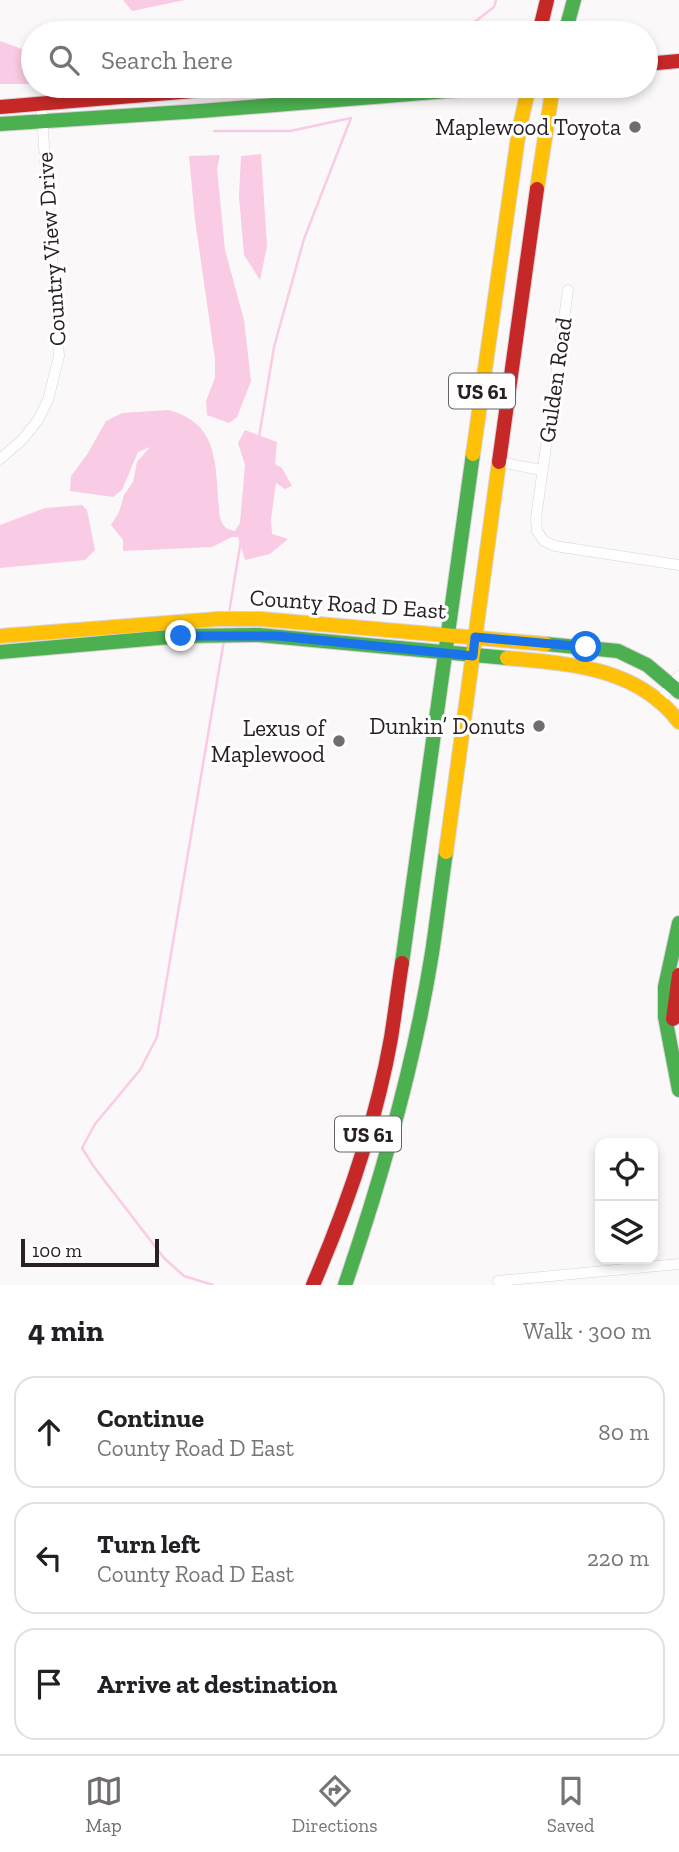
<!DOCTYPE html>
<meta charset="utf-8">
<style>
:root{--surface:#fff;--page:#f6f6f6;--text:#202124;--muted:#757577;--line:#e0e0e0;--accent:#726c6f}
body{margin:0;font-family:"Zilla Slab",serif;background:var(--page);color:var(--text)}
.controls{position:absolute;right:21px;bottom:21px;display:grid;overflow:hidden;border-radius:14px;box-shadow:0 4px 10px #0003}
.controls button{width:63px;height:63px;display:grid;place-items:center;padding:0;border:0;border-bottom:2px solid var(--line);background:var(--surface);color:var(--text);font:35px sans-serif}
.scale{position:absolute;left:21px;bottom:18px;width:138px;box-sizing:border-box;padding-left:7px;border:4px solid #282024;border-top:0;font-size:19px;line-height:24px;white-space:nowrap;color:#282024;-webkit-text-stroke:5px #fff;paint-order:stroke}
.stop{position:absolute;width:21px;height:21px;margin:-16px;border:5px solid #1a73e8;border-radius:50%;background:#fff}
.stop.end{background:#1a73e8;border-color:#fff;box-shadow:0 2px 7px #0008}
.list{margin:0;padding:0;list-style:none}
h2{display:flex;justify-content:space-between;align-items:center;height:91px;margin:0;padding:0 28px;font-size:30px}
h2 small{font-size:23px;font-weight:400;color:var(--muted)}
.list li{display:grid;grid-template-columns:46px 1fr auto;gap:21px;align-items:center;box-sizing:border-box;height:112px;margin:0 14px 14px;padding:0 14px;border:2px solid var(--line);border-radius:21px}
.list b{display:block;font-size:26px;white-space:nowrap}
.list p{margin:0;font-size:23px;white-space:nowrap;color:var(--muted)}
.list em{font-size:23px;font-style:normal;color:var(--muted)}
.icon{flex:none;width:38px;height:38px;fill:none;stroke:currentColor;stroke-width:2;stroke-linecap:round;stroke-linejoin:round}
.map{position:relative;flex:none;width:679px;height:1285px;overflow:hidden}
.search{position:absolute;background:var(--surface);box-shadow:0 4px 10px #0003;left:21px;right:21px;top:21px;height:77px;display:flex;align-items:center;gap:18px;box-sizing:border-box;padding:0 24px;border-radius:38px;color:var(--muted);font-size:26px}
.sheet{height:469px;background:var(--surface)}
nav{display:flex;justify-content:space-around;align-items:center;box-sizing:border-box;height:98px;border-top:2px solid var(--line);background:var(--surface);font-size:19px;color:var(--muted)}
nav a{display:grid;justify-items:center;gap:4px}
nav .on{color:var(--accent)}
.map>svg:first-child{display:block}
.green{fill:#fce8f2}
.water{fill:#facbe4}
.lines{fill:none;stroke-linecap:round;stroke-linejoin:round}
.stream{stroke:#facbe4;stroke-width:2.5}
.street-casing{stroke:#d9d3d6;stroke-width:11}
.fast-casing{stroke:#d9d3d6;stroke-width:16}
.slow-casing{stroke:#d9d3d6;stroke-width:16}
.jam-casing{stroke:#d9d3d6;stroke-width:16}
.street{stroke:#fefefe;stroke-width:10}
.fast{stroke:#4caf50;stroke-width:14}
.slow{stroke:#ffc107;stroke-width:14}
.jam{stroke:#c62828;stroke-width:14}
.route{stroke:#1a73e8;stroke-width:9}
.poi-dot{fill:#726c6f;stroke:#fff;stroke-width:2.5}
.labels{text-anchor:middle;dominant-baseline:central;stroke-width:6;stroke-linejoin:round;paint-order:stroke}
.shield{fill:#fff;stroke:#686366;stroke-width:2}
.shield-label{font-size:21px;font-weight:bold;fill:#282024}
.poi-label{font-size:23px;fill:#282024;stroke:#fff;text-anchor:end}
.street-label{font-size:23px;fill:#282024;stroke:#fff}
</style>
<div class="map">
<svg width="679" height="1285" viewBox="0 0 679 1285">
<rect width="100%" height="100%" fill="#fbf8fa"/>
<path class="green" d="M 270,94 L 268,99 L 172,105 L 198,100 Z"/>
<g class="water">
<path d="M 123,0 L 185,0 L 132,11 Z"/>
<path d="M 0,41 L 33,53 L 33,84 L 0,84 Z"/>
<path d="M 261,154 L 267,246 L 260,280 L 244,255 L 239,197 L 241,156 Z"/>
<path d="M 220,155 L 217,169 L 225,250 L 244,320 L 251,381 L 237,417 L 229,423 L 207,415 L 206,401 L 215,378 L 215,359 L 195,220 L 189,156 Z"/>
<path d="M 168,410 C 219,423 215,463 219,507 C 219,513 220,522 225,527 C 228,530 232,530 235,531 L 240,523 L 245,465 L 238,443 L 245,430 L 277,442 L 275,464 L 282,468 L 292,486 L 285,489 L 276,483 L 271,519 L 272,534 L 288,539 L 270,554 L 245,560 L 238,537 L 232,537 L 212,547 L 123,551 L 123,540 L 111,525 L 119,512 L 124,495 L 133,482 L 137,462 L 150,447 L 138,452 L 122,490 L 113,497 L 70,491 L 71,476 L 88,453 L 106,421 L 122,413 Z"/>
<path d="M 82,505 L 87,510 L 95,550 L 85,560 L 0,568 L 0,525 L 45,508 Z"/>
</g>
<g class="lines">
<g class="stream">
<path d="M 460,33 L 494,7 L 496,0"/>
<path d="M 86,86 L 107,89"/>
<path d="M 214,131 L 290,131 L 351,118"/>
<path d="M 259,437 L 274,347 L 304,239 L 351,118"/>
<path d="M 229,613 L 241,540"/>
<path d="M 213,1285 L 184,1276 L 164,1258 L 94,1167 L 82,1148 L 95,1124 L 140,1070 L 157,1037 L 224,640"/>
</g>
<g class="street-casing">
<g id="street">
<path d="M 568,290 L 536,518 L 537,531 L 544,541 L 555,546 L 679,565"/>
<path d="M 0,459 L 22,440 L 38,420 L 48,400 L 59,356 L 41,103"/>
<path d="M 499,462 L 541,470"/>
<path d="M 660,701 L 679,676"/>
<path d="M 498,1281 L 679,1264"/>
</g>
</g>
<g class="fast-casing">
<g id="fast">
<path d="M 565,33 L 574,0"/>
<path d="M 0,124 L 200,111 L 509,86"/>
<path d="M 546,644 L 618,651 L 647,665 L 679,692"/>
<path d="M 0,652 L 181,636 L 259,635 L 507,658"/>
<path d="M 679,923 L 665,987 L 665,1017 L 679,1090"/>
<path d="M 402,963 L 473,454"/>
<path d="M 345,1285 C 382,1177 414,1066 432,953 C 437,920 441,886 446,852"/>
</g>
</g>
<g class="slow-casing">
<g id="slow">
<path d="M 537,189 L 553,86"/>
<path d="M 473,454 L 519,130 L 529,86"/>
<path d="M 0,636 L 218,619 L 261,619 L 546,644"/>
<path d="M 507,658 C 570,664 637,667 679,722"/>
<path d="M 446,852 L 499,462"/>
</g>
</g>
<g class="jam-casing">
<g id="jam">
<path d="M 539,33 L 547,0"/>
<path d="M 646,64 L 679,61"/>
<path d="M 0,107 L 253,86"/>
<path d="M 499,462 L 537,189"/>
<path d="M 673,1019 L 679,975"/>
<path d="M 313,1285 C 347,1206 376,1123 391,1038 C 395,1013 398,988 402,963"/>
</g>
</g>
<use href="#street" class="street"/>
<use href="#fast" class="fast"/>
<use href="#slow" class="slow"/>
<use href="#jam" class="jam"/>
</g>
<g class="lines">
<path class="route" d="M 181,636 L 278,636 L 473,656 L 475,637 L 586,647"/>
</g>
<g class="poi-dot">
<circle cx="635" cy="127" r="7"/>
<circle cx="539" cy="726" r="7"/>
<circle cx="339" cy="741" r="7"/>
</g>
<g class="labels">
<g class="shield">
<rect x="449" y="373.5" width="66" height="35" rx="5"/>
<rect x="335" y="1116.5" width="66" height="35" rx="5"/>
</g>
<g class="shield-label">
<text x="482" y="391">US 61</text>
<text x="368" y="1134">US 61</text>
</g>
<g class="poi-label">
<text x="621" y="127">Maplewood Toyota</text>
<text x="525" y="726">Dunkin’ Donuts</text>
<text x="325" y="728">Lexus of<tspan x="325" dy="26">Maplewood</tspan></text>
</g>
<g class="street-label">
<text transform="translate(51 249) rotate(-94)">Country View Drive</text>
<text transform="translate(555 380) rotate(-82)">Gulden Road</text>
<text transform="translate(348 604) rotate(4)">County Road D East</text>
</g>
</g>
</svg>
<div class="controls">
<button><svg class="icon" aria-label="locate" viewBox="0 0 24 24"><circle cx="12" cy="12" r="6"/><path d="M12 2v4M12 18v4M2 12h4M18 12h4"/></svg></button>
<button><svg class="icon" aria-label="layers" viewBox="0 0 24 24"><path d="M12 4l9 5-9 5-9-5zM3 14l9 5 9-5"/></svg></button>
</div>
<div class="scale">100 m</div>
<div class="stop" style="left:586px;top:647px"></div>
<div class="stop end" style="left:181px;top:636px"></div>
<div class="search"><svg class="icon" aria-label="search" viewBox="0 0 24 24"><circle cx="10" cy="10" r="6"/><path d="M15 15l6 6"/></svg>Search here</div>
</div>
<section class="sheet">
<h2>4 min<small>Walk · 300 m</small></h2>
<ul class="list">
<li><svg class="icon" aria-label="ahead" viewBox="0 0 24 24"><path d="M12 20V5M6 11l6-6 6 6"/></svg><div><b>Continue</b><p>County Road D East</p></div><em>80 m</em></li>
<li><svg class="icon" aria-label="left" viewBox="0 0 24 24"><path d="M17 20v-9H6M10 6l-5 5 5 5"/></svg><div><b>Turn left</b><p>County Road D East</p></div><em>220 m</em></li>
<li><svg class="icon" aria-label="arrive" viewBox="0 0 24 24"><path d="M6 21V4h12l-3 4 3 4H6"/></svg><div><b>Arrive at destination</b></div></li>
</ul>
</section>
<nav>
<a class="on"><svg class="icon" aria-label="map" viewBox="0 0 24 24"><path d="M3 6l6-2 6 2 6-2v14l-6 2-6-2-6 2zM9 4v14M15 6v14"/></svg>Map</a>
<a><svg class="icon" aria-label="directions" viewBox="0 0 24 24"><path d="M12 3l9 9-9 9-9-9zM9 14v-3h6M13 9l2 2-2 2"/></svg>Directions</a>
<a><svg class="icon" aria-label="saved" viewBox="0 0 24 24"><path d="M7 4h10v16l-5-4-5 4z"/></svg>Saved</a>
</nav>
